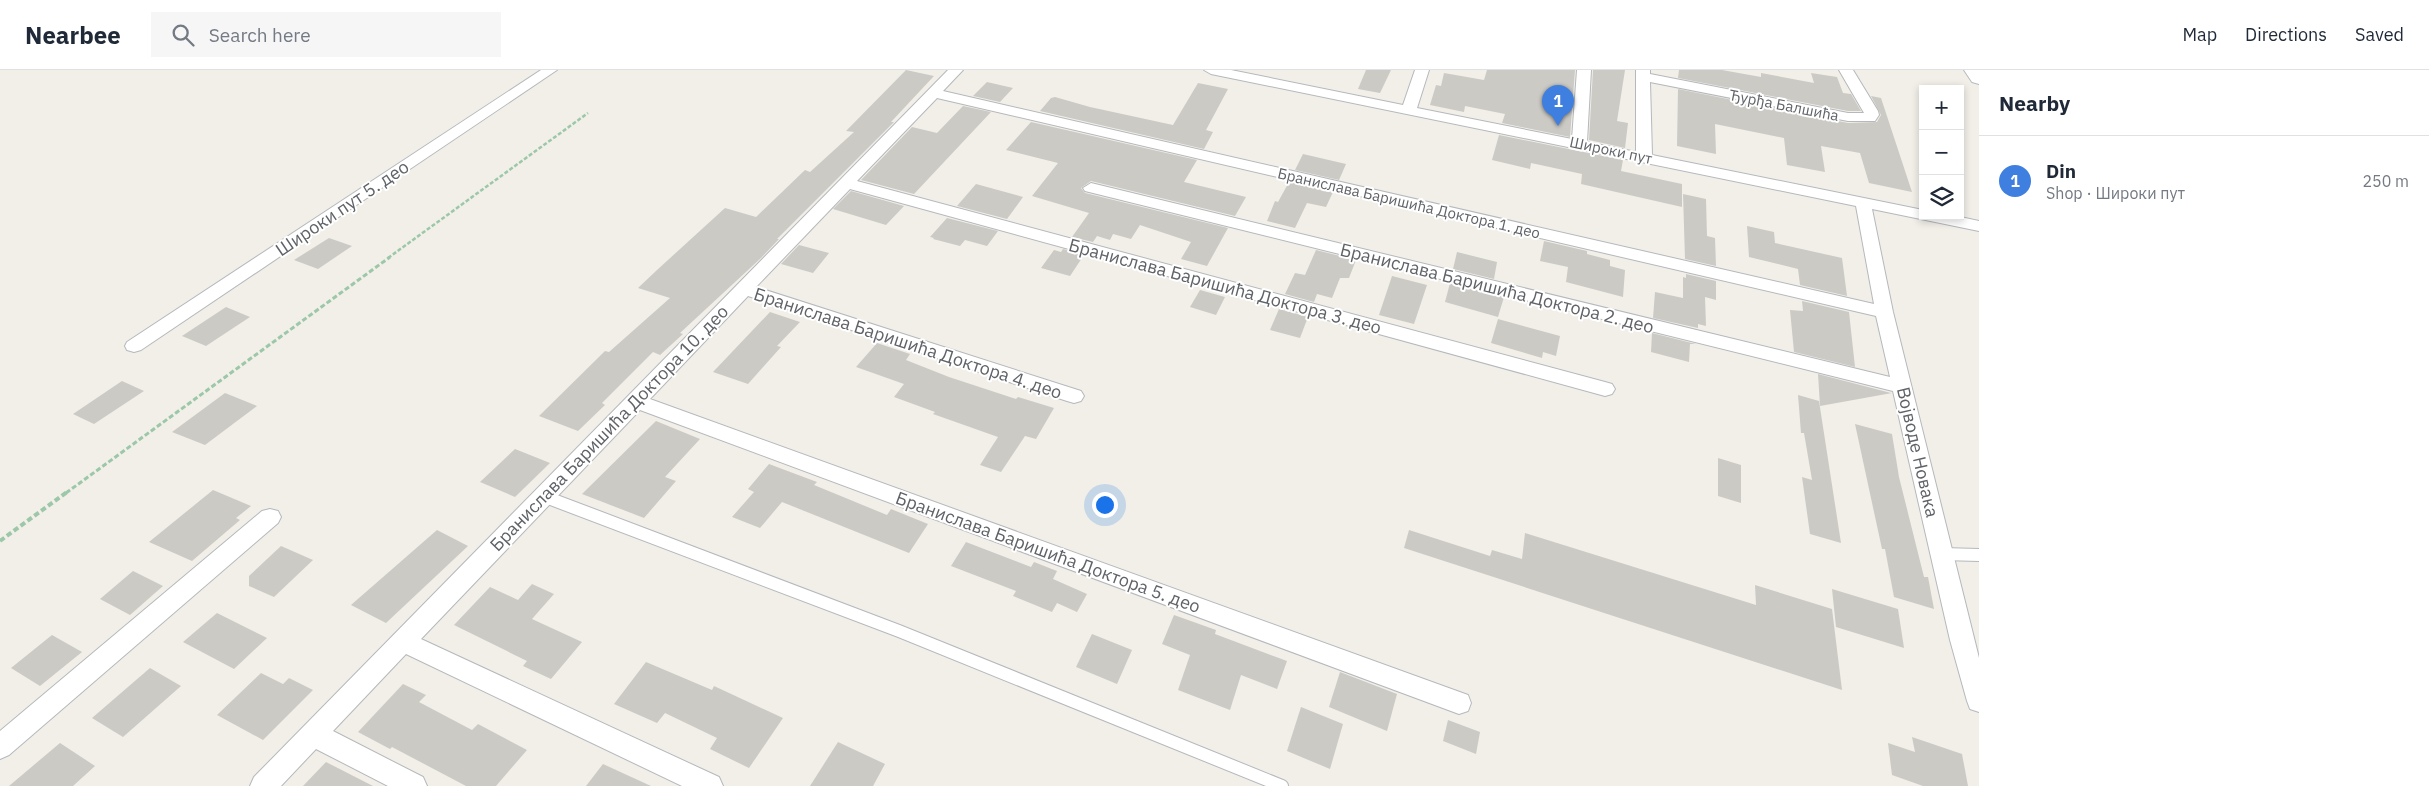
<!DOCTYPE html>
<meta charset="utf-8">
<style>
:root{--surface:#fff;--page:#f6f6f7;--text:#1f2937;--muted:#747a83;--line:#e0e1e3;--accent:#1a73e8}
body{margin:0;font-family:"IBM Plex Sans",sans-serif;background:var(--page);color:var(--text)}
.controls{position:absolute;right:15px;top:15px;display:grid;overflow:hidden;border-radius:0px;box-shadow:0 2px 8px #0003}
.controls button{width:45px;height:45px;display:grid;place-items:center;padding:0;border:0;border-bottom:1px solid var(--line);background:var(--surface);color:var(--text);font:25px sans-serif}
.you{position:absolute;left:1104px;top:434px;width:18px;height:18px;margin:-12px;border:4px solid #fff;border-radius:50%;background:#1a73e8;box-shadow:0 0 0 8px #1a73e833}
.badge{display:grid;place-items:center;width:32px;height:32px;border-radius:50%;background:var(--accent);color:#fff;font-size:16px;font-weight:700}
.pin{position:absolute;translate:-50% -41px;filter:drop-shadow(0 1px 2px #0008)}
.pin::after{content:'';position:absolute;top:26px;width:18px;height:15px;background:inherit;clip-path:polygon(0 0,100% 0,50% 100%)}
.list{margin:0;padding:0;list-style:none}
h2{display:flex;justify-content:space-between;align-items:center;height:65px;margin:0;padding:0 20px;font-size:21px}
h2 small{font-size:16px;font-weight:400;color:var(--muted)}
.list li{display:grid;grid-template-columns:32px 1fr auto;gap:15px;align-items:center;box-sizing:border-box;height:90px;padding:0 20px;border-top:1px solid var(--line)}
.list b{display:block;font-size:19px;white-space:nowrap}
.list p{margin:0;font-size:16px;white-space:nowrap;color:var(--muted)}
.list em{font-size:16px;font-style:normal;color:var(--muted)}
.icon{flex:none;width:28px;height:28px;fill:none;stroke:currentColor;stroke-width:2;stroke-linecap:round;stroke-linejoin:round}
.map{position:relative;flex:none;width:1979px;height:716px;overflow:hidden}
header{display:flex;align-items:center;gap:30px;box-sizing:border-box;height:70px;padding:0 25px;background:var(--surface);border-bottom:1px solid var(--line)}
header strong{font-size:24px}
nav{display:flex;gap:28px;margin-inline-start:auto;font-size:18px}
.search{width:350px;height:45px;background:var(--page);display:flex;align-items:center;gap:12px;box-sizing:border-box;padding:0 18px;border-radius:0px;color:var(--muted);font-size:19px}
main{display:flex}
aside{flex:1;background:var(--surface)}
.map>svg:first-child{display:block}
.building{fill:#cccac5}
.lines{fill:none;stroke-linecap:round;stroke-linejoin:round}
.lane-casing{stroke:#b5b8bc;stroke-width:14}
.street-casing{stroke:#b5b8bc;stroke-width:2}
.secondary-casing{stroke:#b6babf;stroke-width:2}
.path-far2{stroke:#9cc7a9;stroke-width:2.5;stroke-dasharray:4 2;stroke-linecap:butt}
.path-far1{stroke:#9cc7a9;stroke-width:3;stroke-dasharray:5 2.5;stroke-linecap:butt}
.path{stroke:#9cc7a9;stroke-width:4;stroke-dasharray:5.5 3;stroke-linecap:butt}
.lane{stroke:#fff;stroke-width:12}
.street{fill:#fff;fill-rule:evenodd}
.secondary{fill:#fff;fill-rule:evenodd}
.labels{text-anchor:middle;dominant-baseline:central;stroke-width:4;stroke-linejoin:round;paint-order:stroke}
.far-street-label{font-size:15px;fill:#5f6368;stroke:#fff}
.street-label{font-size:18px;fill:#5f6368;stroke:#fff}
</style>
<header>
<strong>Nearbee</strong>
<div class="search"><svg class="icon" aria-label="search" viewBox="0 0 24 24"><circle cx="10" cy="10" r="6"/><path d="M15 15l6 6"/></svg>Search here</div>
<nav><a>Map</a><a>Directions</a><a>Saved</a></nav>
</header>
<main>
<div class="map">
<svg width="1979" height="716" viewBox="0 0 1979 716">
<rect width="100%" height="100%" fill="#f1efe8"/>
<g class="building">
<path d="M 906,0 L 934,6 L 891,52 L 894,52 L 777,169 L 779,169 L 761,188 L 680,263 L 683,264 L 660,285 L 653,282 L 602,333 L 605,335 L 578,361 L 539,346 L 605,281 L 609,282 L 670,228 L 638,218 L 657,200 L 725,138 L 756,147 L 805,100 L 810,102 L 854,62 L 846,61 Z"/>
<path d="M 1366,0 L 1391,0 L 1380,23 L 1358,19 Z"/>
<path d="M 1487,0 L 1575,0 L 1570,67 L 1502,53 L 1505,44 L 1465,36 L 1464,42 L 1430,35 L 1436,15 L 1441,16 L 1444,3 L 1484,10 Z"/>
<path d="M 1593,0 L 1625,0 L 1617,51 L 1628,53 L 1625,78 L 1589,70 Z"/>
<path d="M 1679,0 L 1722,0 L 1761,7 L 1761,3 L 1814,13 L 1811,3 L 1837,7 L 1843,23 L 1851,24 L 1861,41 L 1848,41 L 1678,8 Z"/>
<path d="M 987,12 L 1013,18 L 1000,32 L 973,26 Z"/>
<path d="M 1198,13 L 1228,19 L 1206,60 L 1213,62 L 1204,79 L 1040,41 L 1051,28 L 1055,27 L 1090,37 L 1173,55 Z"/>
<path d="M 1678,19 L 1848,53 L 1877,52 L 1881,45 L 1871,26 L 1881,28 L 1912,122 L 1869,113 L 1860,83 L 1821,76 L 1825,102 L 1787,95 L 1784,68 L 1715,54 L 1716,84 L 1677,76 Z"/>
<path d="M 963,36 L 991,42 L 914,124 L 861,110 L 912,57 L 937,63 Z"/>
<path d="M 1031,52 L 1197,90 L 1184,112 L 1246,127 L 1235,146 L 1091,111 L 1081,118 L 1085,123 L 1228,158 L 1207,196 L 1181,189 L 1191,172 L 1140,155 L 1131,169 L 1113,164 L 1110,170 L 1097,166 L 1093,172 L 1072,167 L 1089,143 L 1032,126 L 1058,93 L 1006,80 Z"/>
<path d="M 1499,65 L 1623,90 L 1621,101 L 1682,114 L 1682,137 L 1581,114 L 1582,104 L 1531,93 L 1530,99 L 1492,90 Z"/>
<path d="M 1303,84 L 1346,94 L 1339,110 L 1295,100 Z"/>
<path d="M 1289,112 L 1333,122 L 1326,137 L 1307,133 L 1295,158 L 1267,151 L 1275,131 L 1278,132 Z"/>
<path d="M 976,114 L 1023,127 L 1007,149 L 957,136 Z"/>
<path d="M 851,121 L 904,136 L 886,155 L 833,139 Z"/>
<path d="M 1683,124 L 1706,129 L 1707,166 L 1715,168 L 1716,196 L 1685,189 Z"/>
<path d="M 947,148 L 998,161 L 987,176 L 965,170 L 960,176 L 933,169 L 934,168 L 930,167 Z"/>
<path d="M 1747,156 L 1774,162 L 1775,173 L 1842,188 L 1847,226 L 1800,215 L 1798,199 L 1749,187 Z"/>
<path d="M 329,168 L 352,176 L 318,199 L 294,190 Z"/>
<path d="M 1544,171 L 1587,181 L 1587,184 L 1610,190 L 1610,196 L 1625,200 L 1623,227 L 1566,212 L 1568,197 L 1540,191 Z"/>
<path d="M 799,175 L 829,183 L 813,203 L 781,194 Z"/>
<path d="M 1063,179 L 1084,185 L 1070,206 L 1041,198 L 1054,180 L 1061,182 Z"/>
<path d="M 1316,180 L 1356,190 L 1349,208 L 1340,208 L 1332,228 L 1317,224 L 1314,232 L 1285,224 L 1295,203 L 1305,205 Z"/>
<path d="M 1457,182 L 1497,192 L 1494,209 L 1453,199 Z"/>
<path d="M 1686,204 L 1716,211 L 1716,230 L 1705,227 L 1706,256 L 1698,254 L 1698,258 L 1653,248 L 1655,222 L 1683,228 L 1683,207 L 1686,208 Z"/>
<path d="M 1392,206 L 1427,215 L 1414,254 L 1379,245 Z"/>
<path d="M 1450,213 L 1504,227 L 1498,247 L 1445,232 Z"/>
<path d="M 1200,220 L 1225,227 L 1216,245 L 1190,237 Z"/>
<path d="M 1802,231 L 1849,242 L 1855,297 L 1794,282 L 1790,240 L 1803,241 Z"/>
<path d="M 226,237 L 250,247 L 206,276 L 182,266 Z"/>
<path d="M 1279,239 L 1308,247 L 1300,268 L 1270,260 Z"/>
<path d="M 770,242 L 800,252 L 777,276 L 781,277 L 748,314 L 713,302 Z"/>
<path d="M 1498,249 L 1560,266 L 1556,286 L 1543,282 L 1542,288 L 1491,273 Z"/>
<path d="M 1652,263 L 1696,274 L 1690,274 L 1689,292 L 1651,282 Z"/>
<path d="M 877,273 L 910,284 L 906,290 L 949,307 L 1016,329 L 1018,327 L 1054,338 L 1036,369 L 1025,366 L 1001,402 L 980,395 L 998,367 L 933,344 L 935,342 L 894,327 L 904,314 L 856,297 Z"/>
<path d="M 1818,304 L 1891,323 L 1892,323 L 1820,336 Z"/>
<path d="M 122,311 L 144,321 L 94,354 L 73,344 Z"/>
<path d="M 225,323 L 257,336 L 205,375 L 172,362 Z"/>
<path d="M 1798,325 L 1819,331 L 1841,473 L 1810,464 L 1802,407 L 1812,410 L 1804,363 L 1801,363 Z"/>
<path d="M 656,351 L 700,369 L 665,407 L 676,411 L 644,448 L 582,424 Z"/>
<path d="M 1855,354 L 1892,364 L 1899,407 L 1924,507 L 1928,507 L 1934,539 L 1894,527 L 1885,479 L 1882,479 Z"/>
<path d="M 515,379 L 550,393 L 515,427 L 480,412 Z"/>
<path d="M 1718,388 L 1741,395 L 1741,433 L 1718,426 Z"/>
<path d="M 769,394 L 817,412 L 814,415 L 887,445 L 891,439 L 928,454 L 909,483 L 782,432 L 760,458 L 732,447 L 754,422 L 748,419 Z"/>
<path d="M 213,420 L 251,436 L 236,448 L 240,450 L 192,491 L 149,472 Z"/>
<path d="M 437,460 L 468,476 L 386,553 L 351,535 Z"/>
<path d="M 1409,460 L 1490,486 L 1492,480 L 1522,489 L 1525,463 L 1756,535 L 1755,515 L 1832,539 L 1842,620 L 1404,478 Z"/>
<path d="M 966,472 L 1031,497 L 1034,492 L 1057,501 L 1053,509 L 1087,524 L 1077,542 L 1057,533 L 1052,542 L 1013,526 L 1016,521 L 951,496 Z"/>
<path d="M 281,476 L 313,490 L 274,527 L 249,516 L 249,506 Z"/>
<path d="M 133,501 L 163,516 L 130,545 L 100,529 Z"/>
<path d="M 532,514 L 554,524 L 532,549 L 582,572 L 551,609 L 523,596 L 527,591 L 454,555 L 490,517 L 518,530 Z"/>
<path d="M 1832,519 L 1898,539 L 1904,578 L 1836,557 Z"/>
<path d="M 217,543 L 267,568 L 234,599 L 183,572 Z"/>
<path d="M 1174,545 L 1216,560 L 1215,564 L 1287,591 L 1277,619 L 1241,605 L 1230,640 L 1178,620 L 1190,585 L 1162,574 Z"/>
<path d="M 1092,564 L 1132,580 L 1117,614 L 1076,597 Z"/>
<path d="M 52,565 L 82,582 L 40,616 L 11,598 Z"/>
<path d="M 646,592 L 712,620 L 714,616 L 783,648 L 749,698 L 710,679 L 717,668 L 665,643 L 657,653 L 614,634 Z"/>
<path d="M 150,598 L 181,616 L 123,667 L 92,648 Z"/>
<path d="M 1340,602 L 1397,624 L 1387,661 L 1329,637 Z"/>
<path d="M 261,603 L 283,614 L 289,608 L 313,620 L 263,670 L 217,645 Z"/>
<path d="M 403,614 L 426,625 L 419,632 L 472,660 L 478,654 L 527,680 L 496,716 L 466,716 L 392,677 L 390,679 L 358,662 Z"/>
<path d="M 1301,637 L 1343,654 L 1330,699 L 1287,681 Z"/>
<path d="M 1448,650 L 1480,662 L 1476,684 L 1443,671 Z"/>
<path d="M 1912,667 L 1962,684 L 1968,716 L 1923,716 L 1892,705 L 1888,673 L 1915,682 Z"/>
<path d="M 838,672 L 885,694 L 873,716 L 810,716 Z"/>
<path d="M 60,673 L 95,696 L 73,716 L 9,716 Z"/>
<path d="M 326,692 L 373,716 L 303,716 Z"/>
<path d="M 603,694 L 651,716 L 586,716 Z"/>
</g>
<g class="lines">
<g class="lane-casing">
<g id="lane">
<path d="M 543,426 L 899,561 L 1282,716"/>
<path d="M 1942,484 L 1979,485"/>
</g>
</g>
<g class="street-casing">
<g id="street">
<path d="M 541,0 L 557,0 L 141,280 L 134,282 L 127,280 L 125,276 L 127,272 Z"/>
<path d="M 948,0 L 963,0 L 943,21 L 1874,234 L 1856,136 L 1211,4 L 1204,0 L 1231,0 L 1403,35 L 1415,0 L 1429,0 L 1417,38 L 1572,69 L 1577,0 L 1591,0 L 1587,72 L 1636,82 L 1636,0 L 1650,0 L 1650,4 L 1848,43 L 1864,43 L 1839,0 L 1853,0 L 1878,41 L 1879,45 L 1875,51 L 1848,51 L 1650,12 L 1652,85 L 1923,140 L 1923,146 L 1956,146 L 1979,151 L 1979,161 L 1872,139 L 1893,242 L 1979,588 L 1979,642 L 1970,639 L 1967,631 L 1950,570 L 1893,321 L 1085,121 L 1083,118 L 1091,113 L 1890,307 L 1876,246 L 937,28 L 857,111 L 1605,312 L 1612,314 L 1615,319 L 1612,324 L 1605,326 L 850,119 L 756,217 L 1081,321 L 1084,326 L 1081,331 L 1074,333 L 1067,331 L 748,226 L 650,329 L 1468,625 L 1471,633 L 1468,641 L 1459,644 L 640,340 L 421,569 L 719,707 L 723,716 L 682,716 L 406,584 L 333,661 L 423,707 L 427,716 L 388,716 L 316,679 L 281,716 L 250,716 L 254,707 Z"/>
<path d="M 270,439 L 278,441 L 281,447 L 278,453 L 9,685 L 0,689 L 0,661 L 262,441 Z"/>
</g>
</g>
<g class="secondary-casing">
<path id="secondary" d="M 1964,0 L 1979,0 L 1979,14 L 1972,12 Z"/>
</g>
<path class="path-far2" d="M 388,188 L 588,43"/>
<path class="path-far1" d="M 66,423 L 390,187"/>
<path class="path" d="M 0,471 L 67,422"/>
<use href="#lane" class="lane"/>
<use href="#street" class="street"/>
<use href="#secondary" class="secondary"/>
</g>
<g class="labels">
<g class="far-street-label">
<text transform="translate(1784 35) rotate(11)">Ђурђа Балшића</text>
<text transform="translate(1611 80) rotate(12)">Широки пут</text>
<text transform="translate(1409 133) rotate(13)">Бранислава Баришића Доктора 1. део</text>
</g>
<g class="street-label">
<text transform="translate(342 138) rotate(-34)">Широки пут 5. део</text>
<text transform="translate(1225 216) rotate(15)">Бранислава Баришића Доктора 3. део</text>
<text transform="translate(1497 218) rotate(14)">Бранислава Баришића Доктора 2. део</text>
<text transform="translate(908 273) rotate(18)">Бранислава Баришића Доктора 4. део</text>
<text transform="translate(609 358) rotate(-46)">Бранислава Баришића Доктора 10. део</text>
<text transform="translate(1918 382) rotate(77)">Војводе Новака</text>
<text transform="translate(1048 482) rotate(20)">Бранислава Баришића Доктора 5. део</text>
</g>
</g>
</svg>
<div class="controls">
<button>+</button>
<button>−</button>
<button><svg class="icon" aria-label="layers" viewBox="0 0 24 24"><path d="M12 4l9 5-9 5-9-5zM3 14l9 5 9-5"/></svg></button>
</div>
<div class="you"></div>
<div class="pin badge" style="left:1558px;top:56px;background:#3f7fe0">1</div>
</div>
<aside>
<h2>Nearby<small></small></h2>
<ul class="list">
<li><span class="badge" style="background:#3f7fe0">1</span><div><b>Din</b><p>Shop · Широки пут</p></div><em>250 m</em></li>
</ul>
</aside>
</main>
